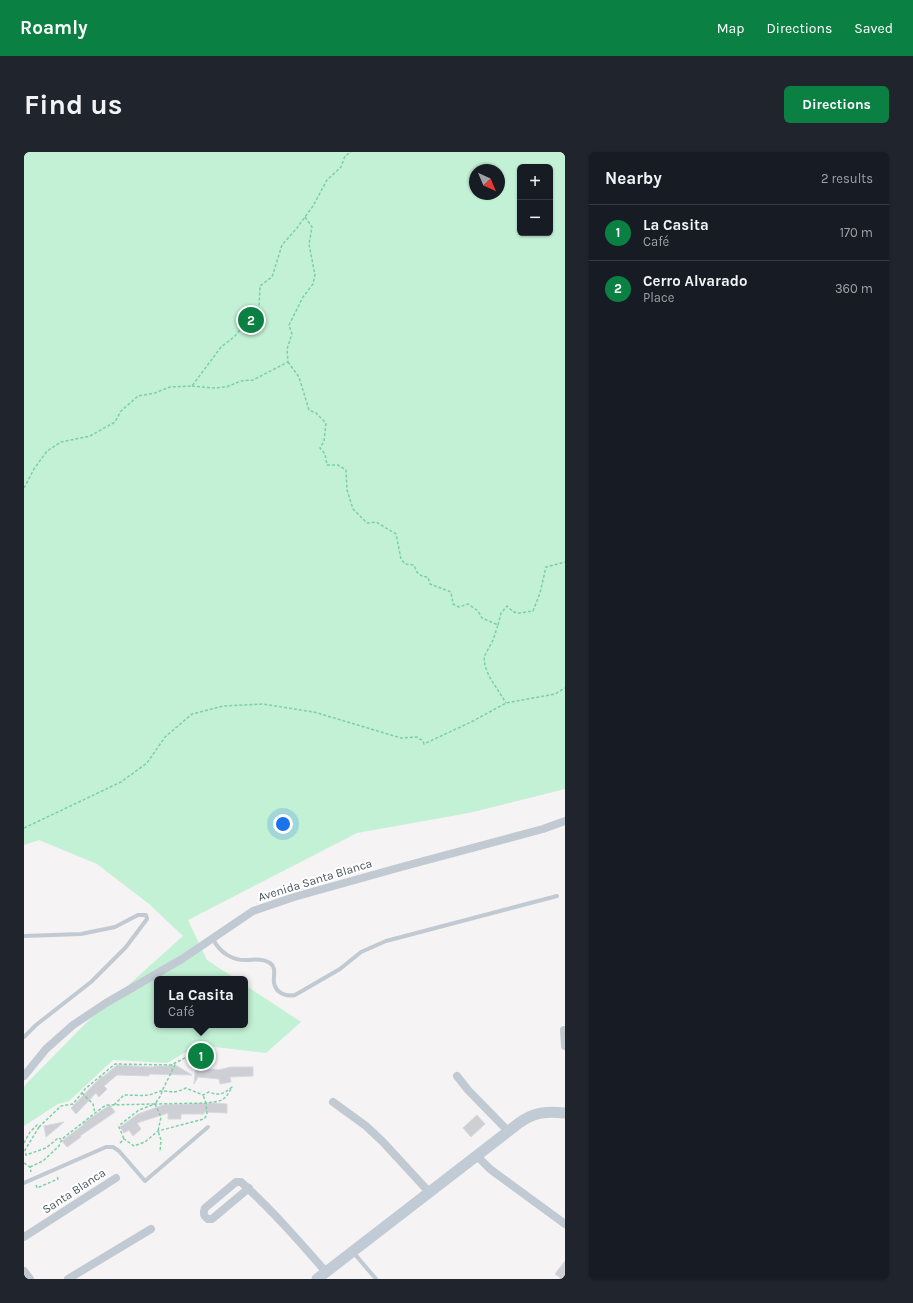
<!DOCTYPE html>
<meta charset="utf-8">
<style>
:root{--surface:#171b24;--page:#20242c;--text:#f1f3f6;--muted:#9ea1a6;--line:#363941;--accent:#0b8043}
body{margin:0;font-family:Karla,sans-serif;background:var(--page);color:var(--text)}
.controls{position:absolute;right:12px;top:12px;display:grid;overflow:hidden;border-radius:6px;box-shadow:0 1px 3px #0004}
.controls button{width:36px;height:36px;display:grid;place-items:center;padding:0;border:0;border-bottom:1px solid var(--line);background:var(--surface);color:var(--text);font:20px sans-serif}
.compass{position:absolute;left:445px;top:12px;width:36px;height:36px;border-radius:50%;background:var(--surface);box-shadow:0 1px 3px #0004;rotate:136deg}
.you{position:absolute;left:259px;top:672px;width:14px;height:14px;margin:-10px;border:3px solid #fff;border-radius:50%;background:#1a73e8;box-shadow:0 0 0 6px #1a73e833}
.badge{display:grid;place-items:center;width:26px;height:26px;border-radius:50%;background:var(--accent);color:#fff;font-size:13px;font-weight:700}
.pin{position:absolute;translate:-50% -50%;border:2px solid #fff;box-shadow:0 1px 4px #0006}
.popup{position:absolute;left:130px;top:824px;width:94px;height:52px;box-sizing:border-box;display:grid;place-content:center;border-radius:6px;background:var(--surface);filter:drop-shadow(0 1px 3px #0005);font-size:13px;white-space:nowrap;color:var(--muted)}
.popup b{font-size:15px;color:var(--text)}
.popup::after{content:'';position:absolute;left:50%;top:100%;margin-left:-8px;border:8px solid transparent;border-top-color:var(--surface)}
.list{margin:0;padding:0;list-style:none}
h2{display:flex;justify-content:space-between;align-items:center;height:52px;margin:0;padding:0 16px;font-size:17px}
h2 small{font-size:13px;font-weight:400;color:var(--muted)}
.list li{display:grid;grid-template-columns:26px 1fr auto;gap:12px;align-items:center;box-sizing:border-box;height:56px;padding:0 16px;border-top:1px solid var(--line)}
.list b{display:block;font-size:15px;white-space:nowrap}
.list p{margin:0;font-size:13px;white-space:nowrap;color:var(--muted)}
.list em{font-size:13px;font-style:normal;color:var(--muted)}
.map{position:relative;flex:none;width:541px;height:1127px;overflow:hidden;border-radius:6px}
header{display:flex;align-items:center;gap:24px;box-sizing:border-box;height:56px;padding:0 20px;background:var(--accent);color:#fff}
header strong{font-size:19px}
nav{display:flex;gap:22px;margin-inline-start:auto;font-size:14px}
.intro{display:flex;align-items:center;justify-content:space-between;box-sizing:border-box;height:96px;padding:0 24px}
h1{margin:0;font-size:28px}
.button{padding:10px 18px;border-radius:6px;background:var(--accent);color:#fff;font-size:14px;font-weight:700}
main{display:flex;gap:24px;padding:0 24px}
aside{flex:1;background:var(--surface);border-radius:6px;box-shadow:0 1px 3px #0004}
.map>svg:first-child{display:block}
.green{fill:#c3f1d5;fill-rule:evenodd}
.building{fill:#cdcfd5;stroke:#d7d9de}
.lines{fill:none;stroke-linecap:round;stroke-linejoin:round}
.path{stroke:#7ad0a6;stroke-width:1.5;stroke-dasharray:3 2;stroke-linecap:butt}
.service{stroke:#c1cad2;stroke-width:4}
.minor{stroke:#c1cad2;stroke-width:8}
.secondary{stroke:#c1cbd6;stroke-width:11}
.labels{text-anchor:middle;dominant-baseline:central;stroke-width:4;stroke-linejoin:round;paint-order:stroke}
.street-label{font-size:12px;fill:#4a5661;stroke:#fff}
</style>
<header>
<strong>Roamly</strong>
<nav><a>Map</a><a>Directions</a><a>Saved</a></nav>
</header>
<div class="intro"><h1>Find us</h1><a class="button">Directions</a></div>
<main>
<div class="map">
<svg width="541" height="1127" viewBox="0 0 541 1127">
<rect width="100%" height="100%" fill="#f5f3f3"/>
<path class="green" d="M 0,0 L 541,0 L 541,637 L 445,661 L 333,681 L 164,768 L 183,808 L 212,827 L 133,827 L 133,873 L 221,873 L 221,833 L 277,870 L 242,901 L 174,893 L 143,911 L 89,908 L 45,949 L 34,952 L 0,974 L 0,935 L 3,931 L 62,871 L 159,784 L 125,752 L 73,712 L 15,688 L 0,693 ZM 496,15 L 526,15 L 526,81 L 496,81 ZM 451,18 L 475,18 L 475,42 L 451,42 Z"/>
<g class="building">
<path d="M 176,903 L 183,907 L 179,916 L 194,918 L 207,915 L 229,915 L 229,924 L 206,925 L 207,930 L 196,932 L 195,927 L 174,925 L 170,932 L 172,911 Z"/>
<path d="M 93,913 L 130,915 L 130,914 L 153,914 L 168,923 L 125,922 L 125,924 L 93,923 L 80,934 L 83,937 L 75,945 L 72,941 L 52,962 L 47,956 L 78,924 L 79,925 Z"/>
<path d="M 189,951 L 203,952 L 203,961 L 180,960 L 180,962 L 157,962 L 157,967 L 144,967 L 144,961 L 113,971 L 117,977 L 109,984 L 105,978 L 100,981 L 96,975 L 114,962 L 139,953 Z"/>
<path d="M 86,953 L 91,960 L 56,984 L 57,985 L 43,995 L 38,989 L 59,973 L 59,971 Z"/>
<path d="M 453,963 L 461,972 L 447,985 L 439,976 Z"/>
<path d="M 40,970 L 22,985 L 20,974 Z"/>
<path d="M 541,1109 L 541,1127 L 538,1127 L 531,1122 Z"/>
</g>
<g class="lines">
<g class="path">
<path d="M 264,210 L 275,225 L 285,258 L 292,261 L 302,271 L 300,289 L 296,296 L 301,302 L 303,313 L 314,313 L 322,318 L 323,338 L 329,357 L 343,371 L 352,370 L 372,382 L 377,407 L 381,412 L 390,413 C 393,422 395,424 404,425 L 406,432 L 427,440 L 429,452 L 435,455 L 444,452 L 454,459 L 458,466 L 474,473 L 469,488 L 460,505 L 461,514 L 465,524 L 482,551"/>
<path d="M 168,234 L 188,236 L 202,235 L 217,229 L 229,228 L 264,210 L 263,197 L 268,182 L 265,173 L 279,145 L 289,132 L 291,123 L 285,92 L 288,75 L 281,65"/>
<path d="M 0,336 L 10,317 L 23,299 L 37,290 L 66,284 L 91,270 L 97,259 L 114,244 L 131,241 L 146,235 L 168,234 L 197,195 L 210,185 L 235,156 L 236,134 L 248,125 L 258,93 L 273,76 L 289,54 L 303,28 L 317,15 L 321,4 L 327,0"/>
<path d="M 474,473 L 477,461 L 483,454 C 493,465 496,460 509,459 L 516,441 L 522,415 L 541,410"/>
<path d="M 0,676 L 97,630 L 123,611 L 141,585 L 168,562 L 199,554 L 238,552 L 290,560 L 377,586 L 393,585 L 399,589 L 400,592 L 449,569 L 482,551 L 531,542 L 541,536"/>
<path d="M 58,941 L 69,952 L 71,961"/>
<path d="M 131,952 L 137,965 L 134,979 L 137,988 L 136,1000"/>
<path d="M 90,953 L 100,943 C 108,943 117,944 125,943 C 129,942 133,940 137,939 C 149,939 150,942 162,936 L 179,943 L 185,940 C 195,944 200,942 208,935 C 200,950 198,949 182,951 L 179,943"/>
<path d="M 15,975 L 1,998 L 2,1003 L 22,996 L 34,986 L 37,987"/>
<path d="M 0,991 L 6,980 L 13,973 L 15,975 L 37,954 L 49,952 L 61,937 L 91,912 L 147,913 L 167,903"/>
<path d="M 96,991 L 100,987 L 110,994 L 121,990 L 134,979 L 180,967 L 183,963 L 182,951 L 131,952 L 115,958 L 97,972 L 95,975 L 100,987"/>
<path d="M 0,1011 L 6,1015 L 7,1020"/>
<path d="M 6,1015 L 19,1009 L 35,994 L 38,987 L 71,961 L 82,953 L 131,952 L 137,943 L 138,939 L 151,913 L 147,913"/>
<path d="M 12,1033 L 13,1036 L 34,1027 L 33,1024"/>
</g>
<g class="service">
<path d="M 0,784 L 57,782 L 91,775 L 114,763 L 122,763 L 123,767 L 102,795 L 67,830 L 12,873 L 0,885"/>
<path d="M 189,787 C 196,801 209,809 224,808 C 231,807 240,807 246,811 C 253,816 249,823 250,831 C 252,841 262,845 271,843 L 316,817 L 337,800 L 362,789 L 533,744"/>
<path d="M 0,1031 L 82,995 L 89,995 L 95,999 L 121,1029 L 184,975"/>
<path d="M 329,1100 L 352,1127"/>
</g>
<g class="minor">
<path d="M 540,878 L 541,894"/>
<path d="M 0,924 L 22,897 L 49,873 L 82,851 L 158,807 L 229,759 L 270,745 L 381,714 L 519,677 L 541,669"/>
<path d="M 433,924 L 444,938 L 484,979"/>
<path d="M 309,950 L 342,974 L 359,990 L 405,1040"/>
<path d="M 453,1004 L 466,1017 L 541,1072"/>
<path d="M 225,1036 L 188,1067 L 184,1067 C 179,1064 179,1061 181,1056 L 212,1030 L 217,1030 C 248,1058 275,1089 302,1120"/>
<path d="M 0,1085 L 92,1026"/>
<path d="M 0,1119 L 6,1127"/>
<path d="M 44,1127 L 127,1077"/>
</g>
<path class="secondary" d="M 293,1127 L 495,971 C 510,960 523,959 541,961"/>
</g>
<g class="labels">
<g class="street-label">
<text transform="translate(291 728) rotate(-17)">Avenida Santa Blanca</text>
<text transform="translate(50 1039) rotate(-33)">Santa Blanca</text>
</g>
</g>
</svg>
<div class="controls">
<button>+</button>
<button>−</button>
</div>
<svg class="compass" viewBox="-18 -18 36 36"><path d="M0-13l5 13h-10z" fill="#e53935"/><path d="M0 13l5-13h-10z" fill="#9ea1a6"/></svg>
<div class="you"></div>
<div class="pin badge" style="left:177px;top:904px">1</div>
<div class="popup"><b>La Casita</b>Café</div>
<div class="pin badge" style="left:227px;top:168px">2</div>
</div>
<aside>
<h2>Nearby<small>2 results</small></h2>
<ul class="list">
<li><span class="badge">1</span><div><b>La Casita</b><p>Café</p></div><em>170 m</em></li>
<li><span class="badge">2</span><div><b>Cerro Alvarado</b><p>Place</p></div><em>360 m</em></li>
</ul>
</aside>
</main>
